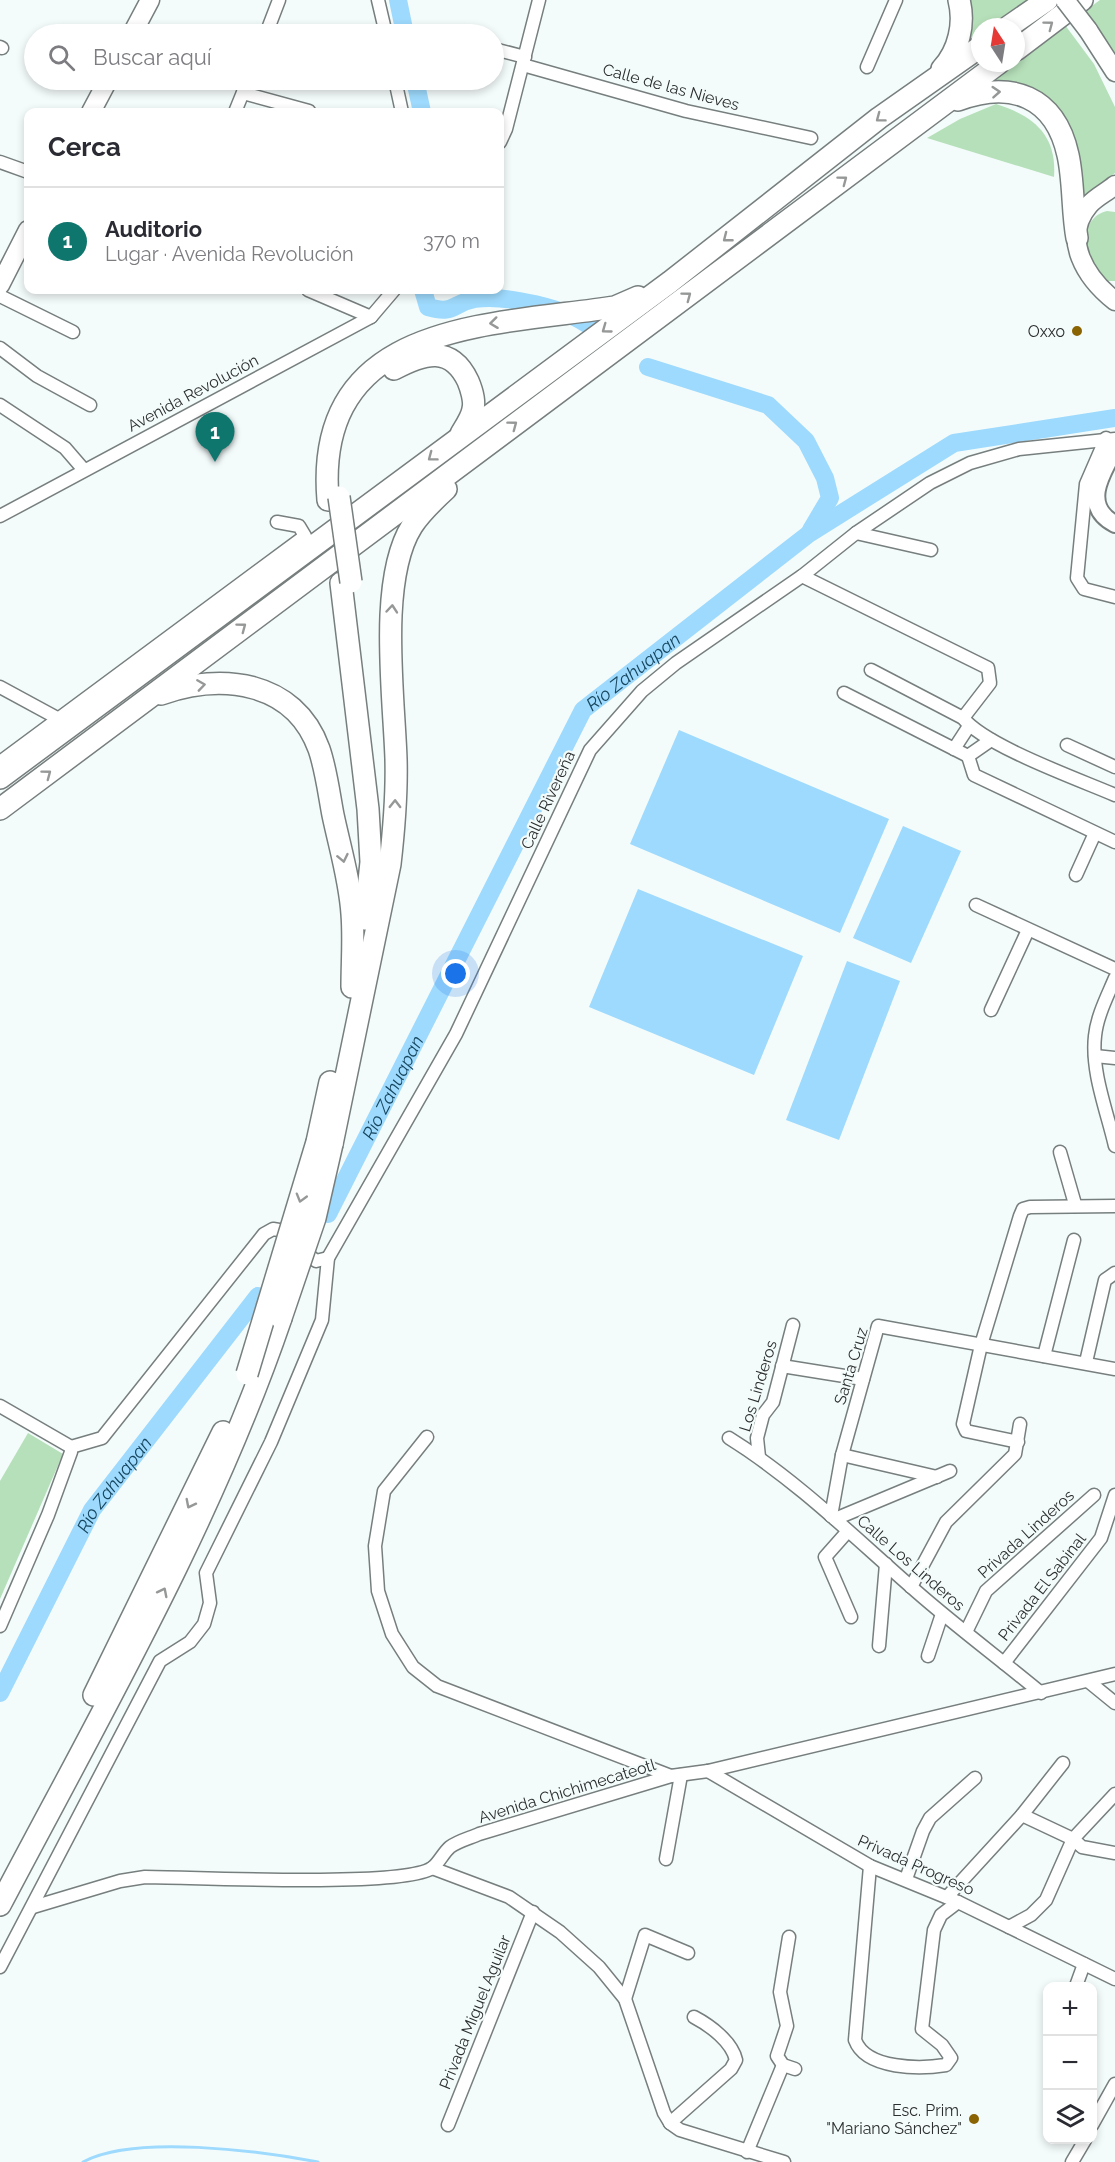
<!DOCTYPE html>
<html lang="es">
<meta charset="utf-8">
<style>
:root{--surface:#fff;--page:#f2f2f3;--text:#2b2b33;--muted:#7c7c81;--line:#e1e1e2;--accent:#0f766e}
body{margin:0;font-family:Raleway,sans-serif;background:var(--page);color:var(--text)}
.controls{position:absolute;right:18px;bottom:18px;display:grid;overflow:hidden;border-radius:12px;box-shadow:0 3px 9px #0003}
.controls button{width:54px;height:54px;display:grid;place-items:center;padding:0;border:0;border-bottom:2px solid var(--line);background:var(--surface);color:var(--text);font:30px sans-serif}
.compass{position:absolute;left:971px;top:18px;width:54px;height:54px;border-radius:50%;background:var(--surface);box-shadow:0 3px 9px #0003;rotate:348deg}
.you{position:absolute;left:456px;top:974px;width:21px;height:21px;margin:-15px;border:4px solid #fff;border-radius:50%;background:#1a73e8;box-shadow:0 0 0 9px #1a73e833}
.badge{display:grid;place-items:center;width:39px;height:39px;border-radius:50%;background:var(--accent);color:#fff;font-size:20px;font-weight:700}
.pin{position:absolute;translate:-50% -50px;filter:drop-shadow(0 2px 3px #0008)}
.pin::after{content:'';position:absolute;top:32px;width:21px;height:18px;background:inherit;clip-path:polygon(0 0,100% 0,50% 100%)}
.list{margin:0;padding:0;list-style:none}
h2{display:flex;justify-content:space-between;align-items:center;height:78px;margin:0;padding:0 24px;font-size:26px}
h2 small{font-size:20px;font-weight:400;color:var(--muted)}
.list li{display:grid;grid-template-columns:39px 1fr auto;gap:18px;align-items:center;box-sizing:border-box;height:108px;padding:0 24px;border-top:2px solid var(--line)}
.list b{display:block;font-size:22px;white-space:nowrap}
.list p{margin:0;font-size:20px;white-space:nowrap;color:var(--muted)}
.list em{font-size:20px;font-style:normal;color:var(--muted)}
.icon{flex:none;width:33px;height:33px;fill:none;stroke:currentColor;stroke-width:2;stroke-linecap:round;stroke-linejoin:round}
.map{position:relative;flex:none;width:1115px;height:2162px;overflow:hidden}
.search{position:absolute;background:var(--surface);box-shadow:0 3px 9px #0003;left:24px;top:24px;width:480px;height:66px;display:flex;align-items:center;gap:15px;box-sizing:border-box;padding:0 21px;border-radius:33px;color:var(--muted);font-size:22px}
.panel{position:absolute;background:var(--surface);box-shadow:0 3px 9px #0003;left:24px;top:108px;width:480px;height:186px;border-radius:12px}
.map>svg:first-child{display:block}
.green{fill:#b6e0ba}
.water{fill:#9edafd}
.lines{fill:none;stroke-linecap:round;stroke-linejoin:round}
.stream{stroke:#9edafd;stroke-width:3}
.river{stroke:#9edafd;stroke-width:18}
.street-casing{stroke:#777e7e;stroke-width:15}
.secondary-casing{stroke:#777e7e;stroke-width:20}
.primary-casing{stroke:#777e7e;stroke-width:21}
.highway-casing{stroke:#777e7e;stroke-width:24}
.street{stroke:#fff;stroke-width:12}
.secondary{stroke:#fff;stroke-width:16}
.primary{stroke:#fff;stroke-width:18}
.highway{stroke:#fff;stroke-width:21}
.primary-bridge-casing{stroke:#777e7e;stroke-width:21;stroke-linecap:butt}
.highway-bridge-casing{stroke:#777e7e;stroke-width:24;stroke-linecap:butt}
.primary-bridge{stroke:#fff;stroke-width:18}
.highway-bridge{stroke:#fff;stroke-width:21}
.oneway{stroke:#969797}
.poi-dot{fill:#8a6302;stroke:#f4fcfb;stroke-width:2}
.labels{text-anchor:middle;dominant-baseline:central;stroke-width:4.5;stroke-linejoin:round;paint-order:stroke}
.street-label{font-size:16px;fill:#2c2f2f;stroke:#f4fcfb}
.poi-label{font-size:16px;fill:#2c2f2f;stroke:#f4fcfb;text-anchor:end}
.water-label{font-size:18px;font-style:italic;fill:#17465e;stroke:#f4fcfb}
</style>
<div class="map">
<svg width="1115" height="2162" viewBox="0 0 1115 2162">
<rect width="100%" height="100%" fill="#f4fcfb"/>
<g class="green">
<path d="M 966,0 L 1029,0 L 995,27 L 980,27 L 980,39 L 963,53 Z"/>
<path d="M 1100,0 L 1115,0 L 1115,64 L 1085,11 Z"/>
<path d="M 1065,25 L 1094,64 L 1115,107 L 1115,173 L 1082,202 L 1068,136 L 989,83 Z"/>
<path d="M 996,104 C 1034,116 1057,135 1054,177 L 927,138 L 960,119 Z"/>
<path d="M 1107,211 L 1115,212 L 1115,281 L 1106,281 C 1101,275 1090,267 1087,259 C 1080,241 1087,215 1107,211 Z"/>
<path d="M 28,1433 L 63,1454 L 0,1599 L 0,1481 Z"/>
</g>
<g class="water">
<path d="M 679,730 L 889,819 L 840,933 L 630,844 Z"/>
<path d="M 903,826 L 961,851 L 911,963 L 853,938 Z"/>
<path d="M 638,889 L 803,956 L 754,1075 L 589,1007 Z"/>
<path d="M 847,961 L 900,981 L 839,1140 L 786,1120 Z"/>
</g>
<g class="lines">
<path class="stream" d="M 83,2162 C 134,2134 260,2151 318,2162"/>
<g class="river">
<path d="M 398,0 L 405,34"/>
<path d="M 415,80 L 422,112"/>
<path d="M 423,290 L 428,307 C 455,315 452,303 475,299 C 504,294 569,309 591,327"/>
<path d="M 648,367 L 768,405 L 806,441 L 825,478 L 830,498 L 811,530"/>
<path id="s1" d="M 328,1214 L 583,710 L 810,533 L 954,443 L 1115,418"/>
<path id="s2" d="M 0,1693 L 92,1510 L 258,1296"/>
</g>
<g class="street-casing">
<g id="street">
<path d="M 378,0 L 386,34"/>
<path d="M 428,33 L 433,34"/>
<path d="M 266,34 L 279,0"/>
<path d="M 0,47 L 2,48"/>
<path d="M 494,49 L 525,57"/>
<path d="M 523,65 L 686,111 L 811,138"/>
<path d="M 867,67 L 896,0"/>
<path d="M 395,80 L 402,112"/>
<path d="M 243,93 L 309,111"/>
<path d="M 235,112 L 248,80"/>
<path d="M 500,142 L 506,129 L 539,0"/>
<path d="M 0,162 L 28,172"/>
<path d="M 308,290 L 371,317"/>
<path d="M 0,296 L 73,332"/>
<path d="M 0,348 L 37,376 L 90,405"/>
<path d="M 0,405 L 65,448 L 84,470"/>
<path d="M 1106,438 L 1086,484 L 1077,578 L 1084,589 L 1115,597"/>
<path d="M 0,516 L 371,317 L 394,290"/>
<path d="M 856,533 L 931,550"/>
<path d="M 802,576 L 988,668 L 990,683 L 963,718"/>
<path d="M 871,670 L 963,718 C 985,746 1078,779 1115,795"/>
<path d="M 0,687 L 59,719"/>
<path d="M 844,693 L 968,756 L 991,740"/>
<path d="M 1067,745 L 1115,767"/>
<path d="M 954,749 L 969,726"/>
<path d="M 968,756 L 974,775 L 1115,842"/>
<path d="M 0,762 L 305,536 L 299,526 L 277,522"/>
<path d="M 1076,875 L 1095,833"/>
<path d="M 976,905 L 1115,969"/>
<path d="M 1115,978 C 1107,997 1097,1016 1095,1036 C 1091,1072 1107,1111 1115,1146"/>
<path d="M 991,1010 L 1028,930"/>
<path d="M 1095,1056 L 1115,1058"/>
<path d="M 1060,1152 L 1075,1204"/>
<path d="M 1044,1356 L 1074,1240"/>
<path d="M 1086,1362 L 1105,1280 L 1115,1273"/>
<path d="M 782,1366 L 863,1379"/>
<path d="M 0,1406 L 71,1447"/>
<path d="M 427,1437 L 384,1491 L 375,1546 L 378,1591 L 392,1634 L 413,1667 L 437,1686 L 671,1776"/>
<path d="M 729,1438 C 798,1481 856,1539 917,1592 C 957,1627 1000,1659 1041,1693"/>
<path d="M 1018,1442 L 966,1431 L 963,1424 L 981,1345 L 1020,1216 L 1023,1209 L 1030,1207 L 1115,1206"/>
<path d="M 71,1447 L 102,1438 L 264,1234 L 273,1229 L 279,1230 L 316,1261 L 328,1258"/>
<path d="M 842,1455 L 937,1477"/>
<path d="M 759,1457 L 757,1438 L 763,1415 L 773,1402 L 793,1325"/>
<path d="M 831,1516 L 842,1455 L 878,1326 L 1115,1369"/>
<path d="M 835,1519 L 950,1471"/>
<path d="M 848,1531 L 825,1557 L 851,1617"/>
<path d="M 911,1587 L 946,1522 L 1015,1454 L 1020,1424"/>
<path d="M 0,1626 L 48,1515 L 71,1452 L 71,1447"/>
<path d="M 966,1632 L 986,1591 L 1094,1495"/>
<path d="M 879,1646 L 886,1564"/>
<path d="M 928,1656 L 942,1614"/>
<path d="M 1004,1663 L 1101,1538 L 1115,1495"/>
<path d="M 1088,1681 L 1115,1703"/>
<path d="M 708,1771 L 870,1866 L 958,1902 L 1115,1979"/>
<path d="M 1022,1815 L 1073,1839 L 1082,1847 L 1115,1853"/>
<path d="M 666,1859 L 681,1775"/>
<path d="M 870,1866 L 855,2040 C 866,2070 921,2069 946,2065 L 951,2058 L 942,2045 L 922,2029 L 934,1930 L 941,1915 L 958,1902"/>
<path d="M 432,1868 L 509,1897 L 560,1932 L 599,1967 L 625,1999 L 664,2113 L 670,2123 L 680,2130 L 784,2162"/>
<path d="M 906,1879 L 923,1831 L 930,1818 L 975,1778"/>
<path d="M 947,1897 L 1022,1815 L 1063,1763"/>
<path d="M 33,1907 L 120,1881 L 145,1877 C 192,1877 402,1888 432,1868 C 439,1863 443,1853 450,1847 C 458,1841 470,1838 479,1834 L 671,1776 L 708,1771 L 1115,1674"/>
<path d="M 1009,1927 L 1031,1915 L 1046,1900 L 1073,1839 L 1115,1794"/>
<path d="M 789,1937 L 780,1992 L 787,2026 L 777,2056 L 783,2065 L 795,2069"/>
<path d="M 0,1967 L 160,1661 L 190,1642 L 204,1624 L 210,1603 L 206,1573 L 271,1442 L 322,1320 L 328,1258 L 456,1034 L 590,750 L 642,691 L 676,663 L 802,576 L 856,533 L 930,483 L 970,463 L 1019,449 L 1115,439"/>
<path d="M 1076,1986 L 1084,1964"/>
<path d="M 625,1999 L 645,1935 L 688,1953"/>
<path d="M 670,2123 L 731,2069 L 736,2060 C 732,2042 711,2026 694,2017"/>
<path d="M 448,2125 L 533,1912"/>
<path d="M 1092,2125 L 1115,2084"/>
<path d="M 747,2152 L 783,2065"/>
<path d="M 1072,2162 L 1085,2140"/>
</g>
</g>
<g class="secondary-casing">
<path id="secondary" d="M 1115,449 C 1101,474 1081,506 1115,524"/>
</g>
<g class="primary-casing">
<g id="primary">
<path d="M 1088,30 L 1115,72"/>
<path d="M 132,34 L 150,0"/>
<path d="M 91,112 L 108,80"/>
<path d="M 1115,185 C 1107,192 1096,197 1089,205 C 1060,239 1087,279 1115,301"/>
<path d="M 0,285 L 28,230"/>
</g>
</g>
<g class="highway-casing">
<g id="highway">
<path d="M 1008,27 L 1047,0"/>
<path d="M 1016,50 L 1082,0"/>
<path d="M 942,69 C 959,51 965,23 959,0"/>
<path d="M 958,100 C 1011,80 1055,96 1068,155 C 1074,182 1072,211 1077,238"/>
<path d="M 394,369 C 424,353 451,345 468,381 C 471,388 475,401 473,409 C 472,417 465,427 461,434"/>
<path d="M 328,500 C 313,321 489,326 615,307 L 638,297"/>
<path d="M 341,583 L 368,809 L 371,862 L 365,919"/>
<path d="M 161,694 C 221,673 294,680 319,749 C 326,769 329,794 333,815 C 340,848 350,881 352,914 C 354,938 352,963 352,987"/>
<path d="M 0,778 L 670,282 L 879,118 L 980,47"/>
<path d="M 0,809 L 999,63"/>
<path d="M 317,1142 L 330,1082"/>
<path d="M 332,1144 L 390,864 C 394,829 397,794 396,759 C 394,696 378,580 412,526 C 421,512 434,500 446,489"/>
<path d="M 94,1695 L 223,1432"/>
<path d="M 0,1905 C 101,1713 211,1523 281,1318"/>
</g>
</g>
<use href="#street" class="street"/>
<use href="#secondary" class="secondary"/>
<use href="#primary" class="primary"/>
<use href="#highway" class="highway"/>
<g class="primary-bridge-casing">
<path id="primary-bridge" d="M 1065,0 L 1088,30"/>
</g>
<g class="highway-bridge-casing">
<g id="highway-bridge">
<path d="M 339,497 L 351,582"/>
<path d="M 281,1318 L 315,1218 L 332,1144"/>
<path d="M 247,1374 L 317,1142"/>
</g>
</g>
<use href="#primary-bridge" class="primary-bridge"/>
<use href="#highway-bridge" class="highway-bridge"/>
</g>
<defs><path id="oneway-chevron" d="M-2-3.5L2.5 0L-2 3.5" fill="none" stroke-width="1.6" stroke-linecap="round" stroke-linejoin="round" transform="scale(1.5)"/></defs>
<g class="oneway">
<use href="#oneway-chevron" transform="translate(1049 25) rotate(-37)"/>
<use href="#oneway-chevron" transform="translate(996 92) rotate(-4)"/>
<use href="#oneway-chevron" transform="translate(880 118) rotate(143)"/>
<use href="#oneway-chevron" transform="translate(843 180) rotate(-37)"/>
<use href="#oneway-chevron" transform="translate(727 238) rotate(142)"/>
<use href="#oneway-chevron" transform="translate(687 296) rotate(-37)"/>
<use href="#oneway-chevron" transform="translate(494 323) rotate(173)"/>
<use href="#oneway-chevron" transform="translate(606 329) rotate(144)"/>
<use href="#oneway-chevron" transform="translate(513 425) rotate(-37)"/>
<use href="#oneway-chevron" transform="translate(432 457) rotate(143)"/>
<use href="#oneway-chevron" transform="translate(392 609) rotate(-85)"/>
<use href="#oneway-chevron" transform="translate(242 627) rotate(-37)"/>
<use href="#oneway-chevron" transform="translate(201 685) rotate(-8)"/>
<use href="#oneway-chevron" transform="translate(47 774) rotate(-37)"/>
<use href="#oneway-chevron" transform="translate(395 804) rotate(-89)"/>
<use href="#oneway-chevron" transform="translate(343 858) rotate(78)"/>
<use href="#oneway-chevron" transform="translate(301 1198) rotate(106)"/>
<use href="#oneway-chevron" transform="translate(190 1504) rotate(117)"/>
<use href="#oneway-chevron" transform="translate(163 1592) rotate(-63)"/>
</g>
<g class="poi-dot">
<circle cx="1077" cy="331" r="6"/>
<circle cx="974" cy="2119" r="6"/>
</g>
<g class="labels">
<g class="street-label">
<text transform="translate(671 87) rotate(15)">Calle de las Nieves</text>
<text transform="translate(193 393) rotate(-28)">Avenida Revolución</text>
<text transform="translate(548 800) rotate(-65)">Calle Rivereña</text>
<text transform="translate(851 1366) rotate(-73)">Santa Cruz</text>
<text transform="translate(758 1386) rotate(-73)">Los Linderos</text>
<text transform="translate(1026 1534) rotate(-42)">Privada Linderos</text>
<text transform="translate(911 1563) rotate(41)">Calle Los Linderos</text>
<text transform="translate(1042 1587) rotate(-52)">Privada El Sabinal</text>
<text transform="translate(567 1791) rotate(-17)">Avenida Chichimecateotl</text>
<text transform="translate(916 1865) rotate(24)">Privada Progreso</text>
<text transform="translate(475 2012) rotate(-68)">Privada Miguel Aguilar</text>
</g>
<g class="poi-label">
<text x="1065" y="331">Oxxo</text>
<text x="962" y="2110">Esc. Prim.<tspan x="962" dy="18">"Mariano Sánchez"</tspan></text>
</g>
<g class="water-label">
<text stroke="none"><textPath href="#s1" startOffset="628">Río Zahuapan</textPath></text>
<text stroke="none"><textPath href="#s1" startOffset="142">Río Zahuapan</textPath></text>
<text stroke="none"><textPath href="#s2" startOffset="238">Río Zahuapan</textPath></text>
</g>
</g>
</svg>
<div class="controls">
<button>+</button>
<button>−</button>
<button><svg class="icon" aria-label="layers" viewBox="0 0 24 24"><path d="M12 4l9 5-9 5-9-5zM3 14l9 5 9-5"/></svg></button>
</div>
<svg class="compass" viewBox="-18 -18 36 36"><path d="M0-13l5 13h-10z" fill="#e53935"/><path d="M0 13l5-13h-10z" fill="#7c7c81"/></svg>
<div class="you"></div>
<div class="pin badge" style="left:215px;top:462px">1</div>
<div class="search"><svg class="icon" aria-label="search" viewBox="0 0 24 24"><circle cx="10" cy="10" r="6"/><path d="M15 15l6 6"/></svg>Buscar aquí</div>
<section class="panel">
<h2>Cerca<small></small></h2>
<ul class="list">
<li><span class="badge">1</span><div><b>Auditorio</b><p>Lugar · Avenida Revolución</p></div><em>370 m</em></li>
</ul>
</section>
</div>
